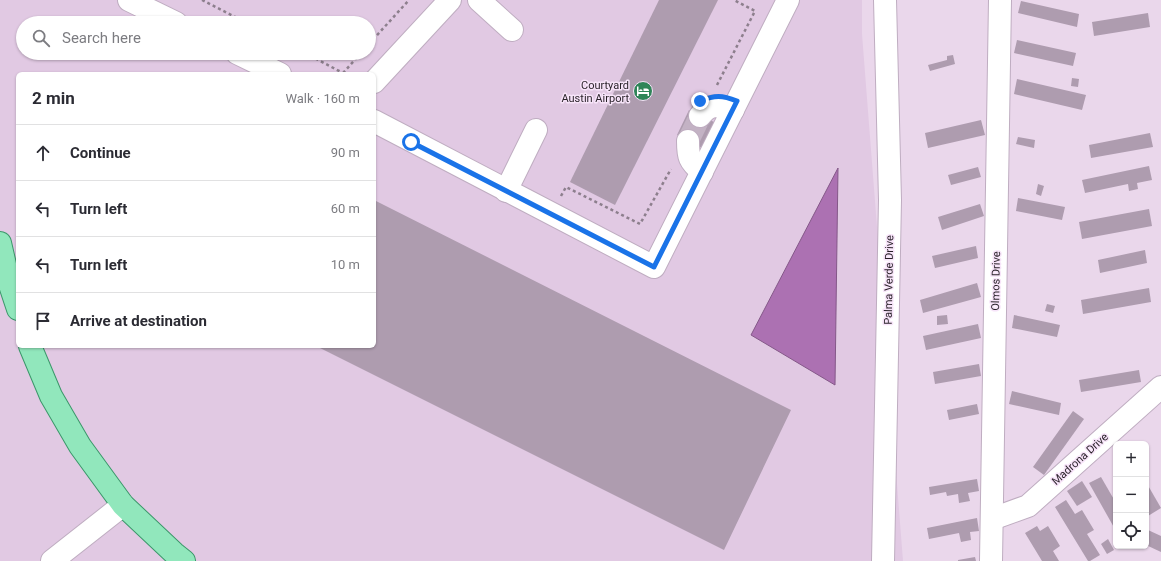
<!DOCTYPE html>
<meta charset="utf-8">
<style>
:root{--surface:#fff;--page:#f2f2f3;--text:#2b2b33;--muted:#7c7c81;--line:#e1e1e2}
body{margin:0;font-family:Roboto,sans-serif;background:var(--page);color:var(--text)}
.controls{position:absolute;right:12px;bottom:12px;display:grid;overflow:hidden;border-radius:6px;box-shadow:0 1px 3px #0004}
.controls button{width:36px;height:36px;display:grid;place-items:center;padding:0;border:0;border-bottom:1px solid var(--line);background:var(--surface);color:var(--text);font:20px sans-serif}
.stop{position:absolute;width:12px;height:12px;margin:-9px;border:3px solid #1a73e8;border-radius:50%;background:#fff}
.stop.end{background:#1a73e8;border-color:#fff;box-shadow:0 1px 4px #0008}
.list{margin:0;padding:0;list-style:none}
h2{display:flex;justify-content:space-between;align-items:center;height:52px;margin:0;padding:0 16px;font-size:17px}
h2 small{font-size:13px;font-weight:400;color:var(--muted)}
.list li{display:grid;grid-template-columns:26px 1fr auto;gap:12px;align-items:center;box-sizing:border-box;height:56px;padding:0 16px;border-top:1px solid var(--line)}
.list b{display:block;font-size:15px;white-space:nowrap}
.list em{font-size:13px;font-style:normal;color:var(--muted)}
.icon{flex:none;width:22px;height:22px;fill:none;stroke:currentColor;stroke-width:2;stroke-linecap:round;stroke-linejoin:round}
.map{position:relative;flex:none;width:1161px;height:561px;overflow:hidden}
.search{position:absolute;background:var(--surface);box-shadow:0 1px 3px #0004;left:16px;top:16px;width:360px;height:44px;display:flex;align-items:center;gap:10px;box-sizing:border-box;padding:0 14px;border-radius:22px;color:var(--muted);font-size:15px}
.panel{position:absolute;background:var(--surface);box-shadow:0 1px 3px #0004;left:16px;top:72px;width:360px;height:276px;border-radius:6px}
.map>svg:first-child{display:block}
.built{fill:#e1c9e3;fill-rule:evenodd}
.water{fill:#ac71b2;stroke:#845888}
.building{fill:#ae9caf}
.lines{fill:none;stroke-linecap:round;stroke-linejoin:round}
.minor-tunnel{stroke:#c3b2c4;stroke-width:22;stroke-dasharray:22 11;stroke-linecap:butt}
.minor-casing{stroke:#bfadc1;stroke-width:24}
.major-casing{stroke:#3b976a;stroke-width:24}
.path{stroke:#8d7f8d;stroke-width:2.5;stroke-dasharray:3 3;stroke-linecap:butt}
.minor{stroke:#fff;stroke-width:22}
.major{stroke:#91e7bc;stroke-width:22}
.route{stroke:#1a73e8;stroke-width:5}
.labels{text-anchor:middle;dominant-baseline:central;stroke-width:3;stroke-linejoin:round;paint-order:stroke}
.poi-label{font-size:11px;fill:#261f26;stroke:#f7e4f9;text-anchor:end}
.street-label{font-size:11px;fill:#261f26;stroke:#f7e4f9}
</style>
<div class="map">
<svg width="1161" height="561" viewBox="0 0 1161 561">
<rect width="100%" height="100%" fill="#ead7eb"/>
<path class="built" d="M 0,0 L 862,0 L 862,34 L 903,561 L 0,561 ZM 23,23 L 369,23 L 369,53 L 23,53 ZM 18,74 L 374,74 L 374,346 L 18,346 Z"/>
<path class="water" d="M 838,168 L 835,385 L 751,335 Z"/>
<g class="building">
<path d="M 659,0 L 718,0 L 615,205 L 570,182 Z"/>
<path d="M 1021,1 L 1079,14 L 1077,27 L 1018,13 Z"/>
<path d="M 1148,13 L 1150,27 L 1094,36 L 1092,22 Z"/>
<path d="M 1017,40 L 1076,53 L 1073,66 L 1014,53 Z"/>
<path d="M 953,55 L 955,64 L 930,71 L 928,65 L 947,60 L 947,56 Z"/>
<path d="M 1072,78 L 1079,79 L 1078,87 L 1071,86 Z"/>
<path d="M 1017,79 L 1086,95 L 1082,110 L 1014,94 Z"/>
<path d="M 689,110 L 714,122 L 702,148 L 677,135 Z"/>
<path d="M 981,120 L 985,135 L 928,148 L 925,133 Z"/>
<path d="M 1150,133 L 1153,147 L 1091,158 L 1089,145 Z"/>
<path d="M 1018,137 L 1035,140 L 1034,148 L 1016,144 Z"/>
<path d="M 1149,166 L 1152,180 L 1137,183 L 1138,189 L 1129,191 L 1128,184 L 1085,193 L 1082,180 Z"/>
<path d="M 978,167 L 981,177 L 951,185 L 948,175 Z"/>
<path d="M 1038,184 L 1044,186 L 1041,196 L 1036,194 Z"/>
<path d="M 1018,198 L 1065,207 L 1062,220 L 1016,211 Z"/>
<path d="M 374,200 L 791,410 L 724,550 L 316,346 L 374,346 Z"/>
<path d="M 980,204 L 984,216 L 942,230 L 938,217 Z"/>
<path d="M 1149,209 L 1152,226 L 1082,239 L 1079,222 Z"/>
<path d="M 976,246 L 978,258 L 935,268 L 932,256 Z"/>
<path d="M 1145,250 L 1147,263 L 1100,273 L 1098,260 Z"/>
<path d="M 977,283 L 981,297 L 923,313 L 920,300 Z"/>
<path d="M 1149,288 L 1151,302 L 1083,314 L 1081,300 Z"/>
<path d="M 1047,304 L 1055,306 L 1053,313 L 1045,311 Z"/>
<path d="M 947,315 L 948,324 L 937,325 L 937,316 Z"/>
<path d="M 1014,315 L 1060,325 L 1057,337 L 1012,328 Z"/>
<path d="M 978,324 L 981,338 L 926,350 L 923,336 Z"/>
<path d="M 979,364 L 981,376 L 935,384 L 933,372 Z"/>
<path d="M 1139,370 L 1141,382 L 1081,392 L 1079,380 Z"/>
<path d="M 1012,391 L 1061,403 L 1059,415 L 1009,404 Z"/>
<path d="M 977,404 L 979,414 L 949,420 L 947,410 Z"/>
<path d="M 1073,411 L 1084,419 L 1044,475 L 1033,467 Z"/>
<path d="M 1101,477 L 1116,503 L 1116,531 L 1089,483 Z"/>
<path d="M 977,479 L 979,491 L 968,493 L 970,501 L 959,503 L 958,494 L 947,496 L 946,492 L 930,495 L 929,487 Z"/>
<path d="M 1082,481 L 1092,497 L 1077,506 L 1067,491 Z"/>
<path d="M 1146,482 L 1161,508 L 1148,516 L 1146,513 Z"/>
<path d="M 1066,500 L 1075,514 L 1082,510 L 1094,530 L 1087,534 L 1100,555 L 1090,561 L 1088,561 L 1055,507 Z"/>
<path d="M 977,518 L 979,531 L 970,532 L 971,540 L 961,542 L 959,533 L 929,539 L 927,528 Z"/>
<path d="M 1037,526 L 1040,531 L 1048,526 L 1060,546 L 1053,551 L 1059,561 L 1042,561 L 1025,533 Z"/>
<path d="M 1148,530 L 1161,536 L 1161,552 L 1146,545 L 1146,535 Z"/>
<path d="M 1108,539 L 1114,550 L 1107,554 L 1101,544 Z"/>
<path d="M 975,557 L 976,561 L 958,561 L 958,560 Z"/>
</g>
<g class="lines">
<path class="minor-tunnel" d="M 688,141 L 700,116"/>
<g class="minor-casing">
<g id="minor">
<path d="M 129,0 L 176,23"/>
<path d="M 479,0 L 512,30"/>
<path d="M 237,53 L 280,74"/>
<path d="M 374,82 L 450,0"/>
<path d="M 700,116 C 711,102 718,106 733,110"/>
<path d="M 374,121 L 654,267 L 788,0"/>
<path d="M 688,141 C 688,157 689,161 702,172"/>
<path d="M 506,191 L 536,130"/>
<path d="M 992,519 L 1028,506 L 1161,387"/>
<path d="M 52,561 L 123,505"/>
<path d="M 883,561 L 890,200 L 885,0"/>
<path d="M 991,561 L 1000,0"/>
</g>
</g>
<g class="major-casing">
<g id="major">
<path d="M 0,243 L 9,282 L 18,309"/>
<path d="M 30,346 L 51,396 L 80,446 L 123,505 L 174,553 L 184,561"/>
</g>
</g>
<g class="path">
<path d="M 202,0 L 247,23"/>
<path d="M 369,44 L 409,0"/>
<path d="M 305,53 L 341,72 L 343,74"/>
<path d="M 343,73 L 361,53"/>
<path d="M 717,85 L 755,11 L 734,0"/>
<path d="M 561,196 L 566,187 L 640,224 L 671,169"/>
</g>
<use href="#minor" class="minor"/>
<use href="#major" class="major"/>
</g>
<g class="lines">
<path class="route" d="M 411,142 L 654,267 L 737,101 C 722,95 715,95 700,101"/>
</g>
<defs>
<g id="hotel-disc" transform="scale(1)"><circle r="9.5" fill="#2f8558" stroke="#f7e4f9"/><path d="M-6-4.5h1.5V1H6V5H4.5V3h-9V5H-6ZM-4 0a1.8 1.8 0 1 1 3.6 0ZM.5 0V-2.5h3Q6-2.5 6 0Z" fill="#fff"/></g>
</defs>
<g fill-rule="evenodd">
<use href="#hotel-disc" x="643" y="91"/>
</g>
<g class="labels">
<g class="poi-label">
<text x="629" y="85">Courtyard<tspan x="629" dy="13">Austin Airport</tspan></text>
</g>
<g class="street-label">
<text transform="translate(889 280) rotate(-89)">Palma Verde Drive</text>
<text transform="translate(996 281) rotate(-89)">Olmos Drive</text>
<text transform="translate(1080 459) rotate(-42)">Madrona Drive</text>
</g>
</g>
</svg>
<div class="controls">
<button>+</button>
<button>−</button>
<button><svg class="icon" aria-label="locate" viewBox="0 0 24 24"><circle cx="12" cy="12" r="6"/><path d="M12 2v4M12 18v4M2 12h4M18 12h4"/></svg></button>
</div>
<div class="stop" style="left:411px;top:142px"></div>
<div class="stop end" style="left:700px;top:101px"></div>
<div class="search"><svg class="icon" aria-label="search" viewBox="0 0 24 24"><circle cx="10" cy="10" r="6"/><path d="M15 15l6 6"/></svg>Search here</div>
<section class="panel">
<h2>2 min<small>Walk · 160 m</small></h2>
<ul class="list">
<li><svg class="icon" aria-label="ahead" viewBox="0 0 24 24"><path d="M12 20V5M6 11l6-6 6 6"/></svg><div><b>Continue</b></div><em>90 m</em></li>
<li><svg class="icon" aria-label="left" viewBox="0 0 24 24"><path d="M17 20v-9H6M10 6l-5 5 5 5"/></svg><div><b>Turn left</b></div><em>60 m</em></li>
<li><svg class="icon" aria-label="left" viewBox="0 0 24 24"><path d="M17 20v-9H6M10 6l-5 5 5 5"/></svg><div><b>Turn left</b></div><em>10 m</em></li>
<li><svg class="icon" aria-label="arrive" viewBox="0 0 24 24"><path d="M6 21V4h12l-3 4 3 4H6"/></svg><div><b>Arrive at destination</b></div></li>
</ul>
</section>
</div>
